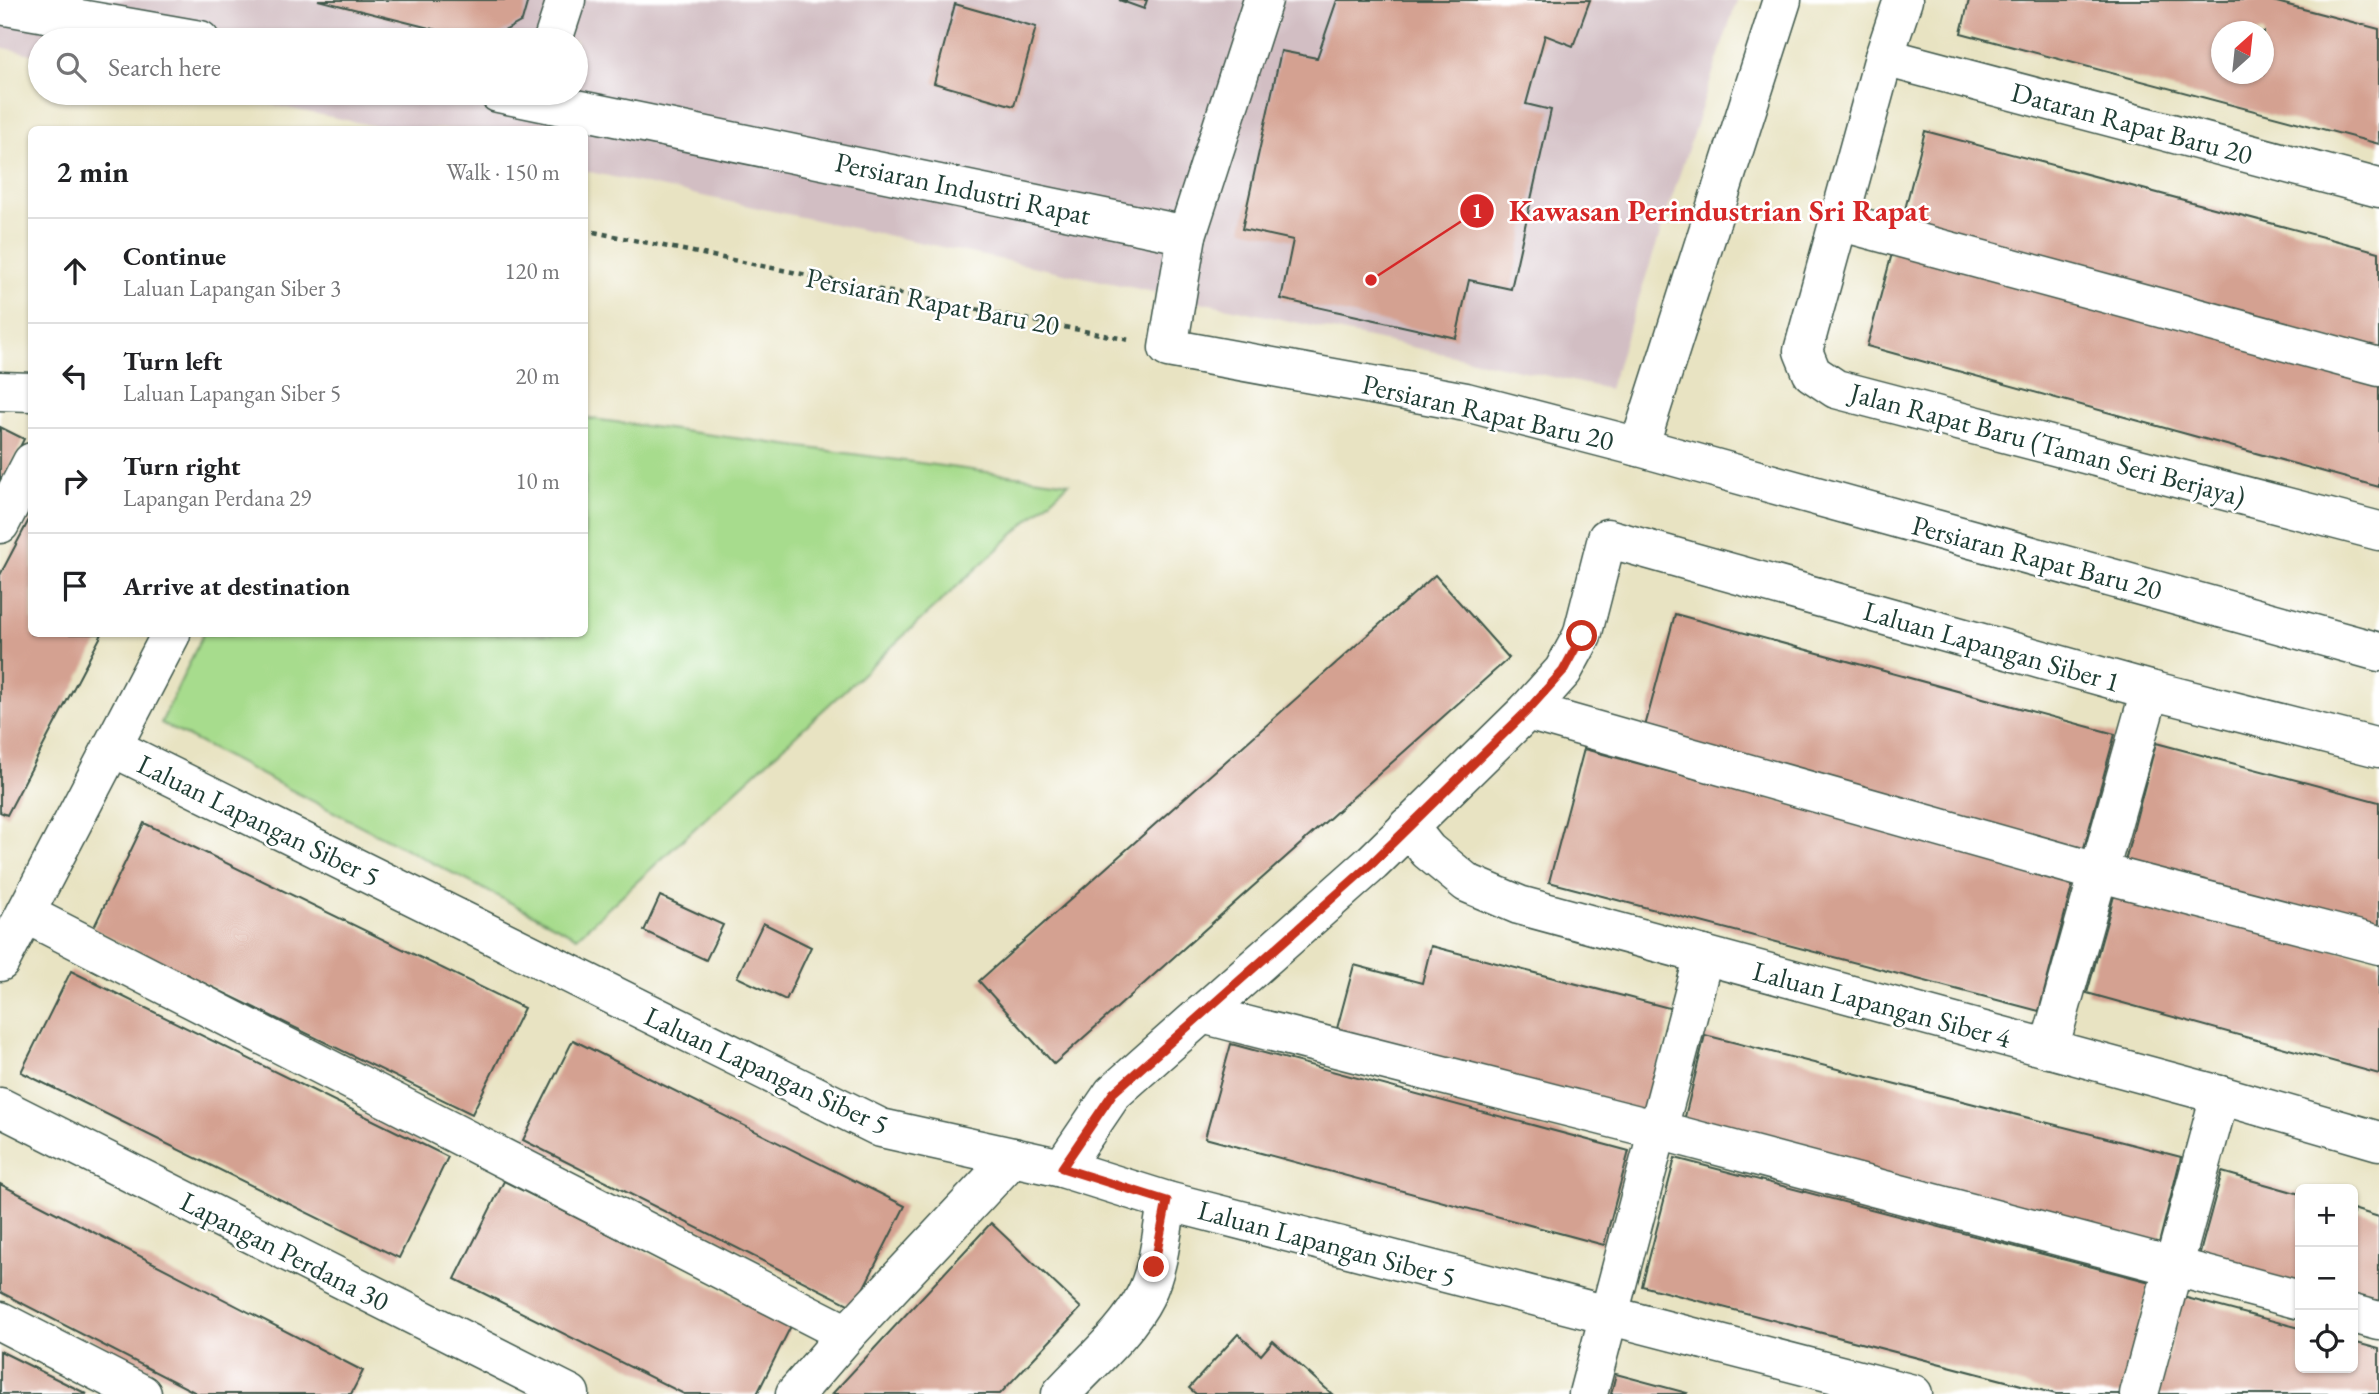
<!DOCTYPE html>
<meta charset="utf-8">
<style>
:root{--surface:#fff;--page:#f6f6f6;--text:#202124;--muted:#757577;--line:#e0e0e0}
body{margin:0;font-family:"EB Garamond",serif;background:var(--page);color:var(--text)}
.controls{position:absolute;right:21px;bottom:21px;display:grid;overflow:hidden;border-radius:10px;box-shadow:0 2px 5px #0004}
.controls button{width:63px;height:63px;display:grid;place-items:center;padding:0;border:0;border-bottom:2px solid var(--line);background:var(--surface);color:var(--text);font:35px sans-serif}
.compass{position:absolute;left:2211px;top:21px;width:63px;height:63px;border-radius:50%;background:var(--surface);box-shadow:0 2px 5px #0004;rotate:27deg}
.stop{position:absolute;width:21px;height:21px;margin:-16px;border:5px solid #c8321e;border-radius:50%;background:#fff}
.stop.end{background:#c8321e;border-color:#fff;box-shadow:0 2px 7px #0008}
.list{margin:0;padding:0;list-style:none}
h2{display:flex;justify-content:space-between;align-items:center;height:91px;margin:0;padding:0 28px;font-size:30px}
h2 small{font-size:23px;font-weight:400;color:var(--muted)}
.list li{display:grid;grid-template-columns:46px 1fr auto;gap:21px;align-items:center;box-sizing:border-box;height:105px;padding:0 28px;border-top:2px solid var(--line)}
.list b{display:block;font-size:26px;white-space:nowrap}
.list p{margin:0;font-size:23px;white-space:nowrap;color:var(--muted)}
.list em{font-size:23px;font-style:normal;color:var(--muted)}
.icon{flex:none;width:38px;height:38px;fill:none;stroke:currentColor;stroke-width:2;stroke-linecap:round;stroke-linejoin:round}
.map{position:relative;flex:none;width:2379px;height:1394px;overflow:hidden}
.search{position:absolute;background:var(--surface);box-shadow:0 2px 5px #0004;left:28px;top:28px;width:560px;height:77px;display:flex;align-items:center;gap:18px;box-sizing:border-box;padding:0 24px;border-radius:38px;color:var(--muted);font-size:26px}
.panel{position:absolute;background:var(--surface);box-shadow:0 2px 5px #0004;left:28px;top:126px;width:560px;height:511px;border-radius:10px}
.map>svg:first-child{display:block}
.industrial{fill:#d2bec3}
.green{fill:#a7dc8d;stroke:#638c60;stroke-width:2}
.building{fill:#d4a191;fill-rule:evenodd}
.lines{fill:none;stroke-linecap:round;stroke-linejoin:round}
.minor-casing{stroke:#3d5649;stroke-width:41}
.path{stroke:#3d5649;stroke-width:4.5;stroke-dasharray:5 5;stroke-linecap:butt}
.minor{stroke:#fff;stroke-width:38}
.route{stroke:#c8321e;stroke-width:9}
.labels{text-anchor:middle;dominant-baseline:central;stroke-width:5;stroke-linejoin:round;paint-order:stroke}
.street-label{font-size:28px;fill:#1f3d34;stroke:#fff}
.leader{fill:none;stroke:#d62828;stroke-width:2.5}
.callout-dot{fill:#d62828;stroke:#fff;stroke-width:2.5}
.mark-label{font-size:21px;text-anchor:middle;font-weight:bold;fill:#fff}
.callout-label{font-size:30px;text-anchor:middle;font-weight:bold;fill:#d62828;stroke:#fff;stroke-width:5;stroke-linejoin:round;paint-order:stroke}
</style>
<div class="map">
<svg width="2379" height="1394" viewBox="0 0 2379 1394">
<rect width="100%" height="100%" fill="#fff"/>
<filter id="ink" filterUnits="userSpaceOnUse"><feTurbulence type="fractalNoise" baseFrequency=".0143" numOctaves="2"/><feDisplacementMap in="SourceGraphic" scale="14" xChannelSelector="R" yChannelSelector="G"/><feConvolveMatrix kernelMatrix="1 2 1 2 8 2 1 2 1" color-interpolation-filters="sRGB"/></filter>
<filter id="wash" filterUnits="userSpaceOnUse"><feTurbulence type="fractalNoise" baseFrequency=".00686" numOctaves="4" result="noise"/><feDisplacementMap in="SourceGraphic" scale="28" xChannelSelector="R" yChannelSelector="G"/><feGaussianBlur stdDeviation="1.57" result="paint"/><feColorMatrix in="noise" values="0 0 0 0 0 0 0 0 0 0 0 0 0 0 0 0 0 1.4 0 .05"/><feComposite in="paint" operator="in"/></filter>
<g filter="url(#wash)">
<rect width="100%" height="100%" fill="#e8e3c2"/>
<path class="industrial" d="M 0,0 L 1737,0 L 1609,389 L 585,171 L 584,130 L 389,129 L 216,93 L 576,93 L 576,40 L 40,40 L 40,56 L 0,47 Z"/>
<path class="green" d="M 585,418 L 1069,483 L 577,937 L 161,723 L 203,634 L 584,634 Z"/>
<g id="blocks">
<g class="building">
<path d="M 318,0 L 528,0 L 522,21 L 488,40 L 477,40 Z"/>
<path d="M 1119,0 L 1147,0 L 1144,9 Z"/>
<path d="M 1337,0 L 1590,0 L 1573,46 L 1545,35 L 1526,104 L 1551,110 L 1511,289 L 1469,280 L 1456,338 L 1281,299 L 1293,240 L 1242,229 L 1281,51 L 1317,58 Z"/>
<path d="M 1969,0 L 2269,0 L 2379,29 L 2379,144 L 1961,33 ZM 2222,32 L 2264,32 L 2264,74 L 2222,74 Z"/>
<path d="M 955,4 L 1036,27 L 1014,106 L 934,83 Z"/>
<path d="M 1925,131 L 2379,252 L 2379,353 L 1901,225 Z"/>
<path d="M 1894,246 L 2379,380 L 2379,487 L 1867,346 Z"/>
<path d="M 0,427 L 24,439 L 0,487 Z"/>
<path d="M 32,514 L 32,634 L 102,634 L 7,815 L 0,812 L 0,575 Z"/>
<path d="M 1435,575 L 1509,658 L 1054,1064 L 979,981 Z"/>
<path d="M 1675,614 L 2115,734 L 2082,855 L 1643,734 Z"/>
<path d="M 2156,743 L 2379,802 L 2379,937 L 2123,869 Z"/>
<path d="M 1584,749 L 2074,879 L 2039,1011 L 1549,882 Z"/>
<path d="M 144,823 L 524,1008 L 472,1114 L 93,929 Z"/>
<path d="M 2116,889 L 2379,962 L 2379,1074 L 2087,993 Z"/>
<path d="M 660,896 L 723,925 L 706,960 L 644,931 Z"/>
<path d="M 763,923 L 811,947 L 786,1000 L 737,977 Z"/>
<path d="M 1431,946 L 1673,1009 L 1645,1117 L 1335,1036 L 1354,965 L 1422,983 Z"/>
<path d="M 71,971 L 448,1157 L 399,1258 L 21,1072 Z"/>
<path d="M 1705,1035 L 2181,1157 L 2157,1251 L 1682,1129 Z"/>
<path d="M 573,1040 L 905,1206 L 854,1307 L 523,1140 Z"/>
<path d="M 1231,1044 L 1629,1151 L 1604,1245 L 1205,1138 Z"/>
<path d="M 1675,1158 L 2150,1282 L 2121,1394 L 2056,1394 L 1642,1286 Z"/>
<path d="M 2222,1172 L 2300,1194 L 2300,1289 L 2198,1260 Z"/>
<path d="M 504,1181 L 791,1326 L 757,1394 L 684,1394 L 455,1279 Z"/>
<path d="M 0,1184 L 363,1371 L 351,1394 L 198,1394 L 0,1292 Z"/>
<path d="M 2353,1209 L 2379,1217 L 2379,1312 L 2353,1304 Z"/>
<path d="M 991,1223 L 1081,1308 L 1000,1394 L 832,1394 Z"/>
<path d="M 2183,1297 L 2300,1328 L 2300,1368 L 2353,1368 L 2353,1342 L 2379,1349 L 2379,1394 L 2158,1394 Z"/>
<path d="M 1238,1334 L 1261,1355 L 1273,1341 L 1332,1394 L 1196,1394 L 1189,1388 Z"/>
<path d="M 0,1351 L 87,1394 L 0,1394 Z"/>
<path d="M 1616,1374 L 1687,1393 L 1686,1394 L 1611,1394 Z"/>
</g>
</g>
</g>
<g filter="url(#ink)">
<use href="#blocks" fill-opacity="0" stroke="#3d5649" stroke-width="2"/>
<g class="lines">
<g class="minor-casing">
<g id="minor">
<path d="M 1903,0 L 1884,57 L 1803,351 L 1812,373 L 1836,389 L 2379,531"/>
<path d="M 0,5 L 200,40"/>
<path d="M 553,40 L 566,0"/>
<path d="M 1884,57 L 2379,188"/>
<path d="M 498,93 L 1187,235 L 1263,0"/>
<path d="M 1838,221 L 2379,367"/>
<path d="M 1187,235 L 1168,348 L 1466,402 L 1639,447 L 2379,652"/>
<path d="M 0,391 L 32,392"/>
<path d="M 1639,447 L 1782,0"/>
<path d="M 0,524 L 32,462"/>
<path d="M 1527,711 L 2097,872 L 2379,945"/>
<path d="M 112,747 L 881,1128 L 1062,1168 L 1167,1201 L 1913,1394"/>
<path d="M 1408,826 L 1428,851 L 1467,883 L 1519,905 L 2220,1095 L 2379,1141"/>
<path d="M 26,914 L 847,1334 L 1013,1157"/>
<path d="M 0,962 L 171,634"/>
<path d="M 1202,1014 L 1658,1130 L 2300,1300"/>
<path d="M 2049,1049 L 2150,690"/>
<path d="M 0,1107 L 570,1394"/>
<path d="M 1062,1168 L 1113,1093 L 1372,863 L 1527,711 L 1563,671 L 1582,636 L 1607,538 L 2150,690 L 2379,748"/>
<path d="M 2353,1314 L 2379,1321"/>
<path d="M 0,1321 L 142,1394"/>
<path d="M 795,1394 L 847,1334"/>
<path d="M 1061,1394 C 1088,1364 1127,1332 1145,1296 C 1159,1268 1162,1232 1167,1201"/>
<path d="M 1588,1394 L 1704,955"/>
<path d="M 2139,1394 L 2220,1095"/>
</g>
</g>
<path class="path" d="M 584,230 L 1129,340"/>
<use href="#minor" class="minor"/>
</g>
</g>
<g class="lines" filter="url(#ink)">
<path class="route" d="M 1154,1267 L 1167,1201 L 1062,1168 L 1113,1093 L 1372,863 L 1527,711 L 1563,671 L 1582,636"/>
</g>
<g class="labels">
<g class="street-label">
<text transform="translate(2132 123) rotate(15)">Dataran Rapat Baru 20</text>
<text transform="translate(963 188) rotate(12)">Persiaran Industri Rapat</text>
<text transform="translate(933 301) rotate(11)">Persiaran Rapat Baru 20</text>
<text transform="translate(1488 412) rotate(13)">Persiaran Rapat Baru 20</text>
<text transform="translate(2048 444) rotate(15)">Jalan Rapat Baru (Taman Seri Berjaya)</text>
<text transform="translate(2037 557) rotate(15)">Persiaran Rapat Baru 20</text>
<text transform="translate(1992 646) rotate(16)">Laluan Lapangan Siber 1</text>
<text transform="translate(259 820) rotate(26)">Laluan Lapangan Siber 5</text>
<text transform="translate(1882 1004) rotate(15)">Laluan Lapangan Siber 4</text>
<text transform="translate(767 1070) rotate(25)">Laluan Lapangan Siber 5</text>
<text transform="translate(1327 1243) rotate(15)">Laluan Lapangan Siber 5</text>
<text transform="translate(285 1251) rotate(27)">Lapangan Perdana 30</text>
</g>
</g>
<path class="leader" d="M1371 280L1477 211"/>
<g class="callout-dot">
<circle cx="1371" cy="280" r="7"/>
<circle cx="1477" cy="211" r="18"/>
</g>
<g class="mark-label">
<text x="1477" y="218">1</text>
</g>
<g class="callout-label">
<text x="1719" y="221">Kawasan Perindustrian Sri Rapat</text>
</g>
</svg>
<div class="controls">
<button>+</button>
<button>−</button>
<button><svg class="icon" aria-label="locate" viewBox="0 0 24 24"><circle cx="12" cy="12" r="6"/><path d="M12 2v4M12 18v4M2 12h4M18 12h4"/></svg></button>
</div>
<svg class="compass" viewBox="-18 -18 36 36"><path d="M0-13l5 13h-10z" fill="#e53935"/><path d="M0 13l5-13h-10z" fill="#757577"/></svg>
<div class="stop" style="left:1582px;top:636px"></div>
<div class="stop end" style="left:1154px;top:1267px"></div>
<div class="search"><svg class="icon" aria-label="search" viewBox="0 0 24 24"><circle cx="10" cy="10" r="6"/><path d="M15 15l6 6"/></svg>Search here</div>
<section class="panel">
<h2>2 min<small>Walk · 150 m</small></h2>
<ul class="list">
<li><svg class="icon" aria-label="ahead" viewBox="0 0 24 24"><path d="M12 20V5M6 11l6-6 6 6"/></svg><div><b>Continue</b><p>Laluan Lapangan Siber 3</p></div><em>120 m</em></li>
<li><svg class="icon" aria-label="left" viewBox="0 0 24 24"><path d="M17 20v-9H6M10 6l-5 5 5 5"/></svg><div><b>Turn left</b><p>Laluan Lapangan Siber 5</p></div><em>20 m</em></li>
<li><svg class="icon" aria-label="right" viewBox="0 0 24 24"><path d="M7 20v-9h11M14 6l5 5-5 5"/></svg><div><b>Turn right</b><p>Lapangan Perdana 29</p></div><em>10 m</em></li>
<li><svg class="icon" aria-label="arrive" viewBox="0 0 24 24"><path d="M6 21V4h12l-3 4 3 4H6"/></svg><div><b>Arrive at destination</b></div></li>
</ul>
</section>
</div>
